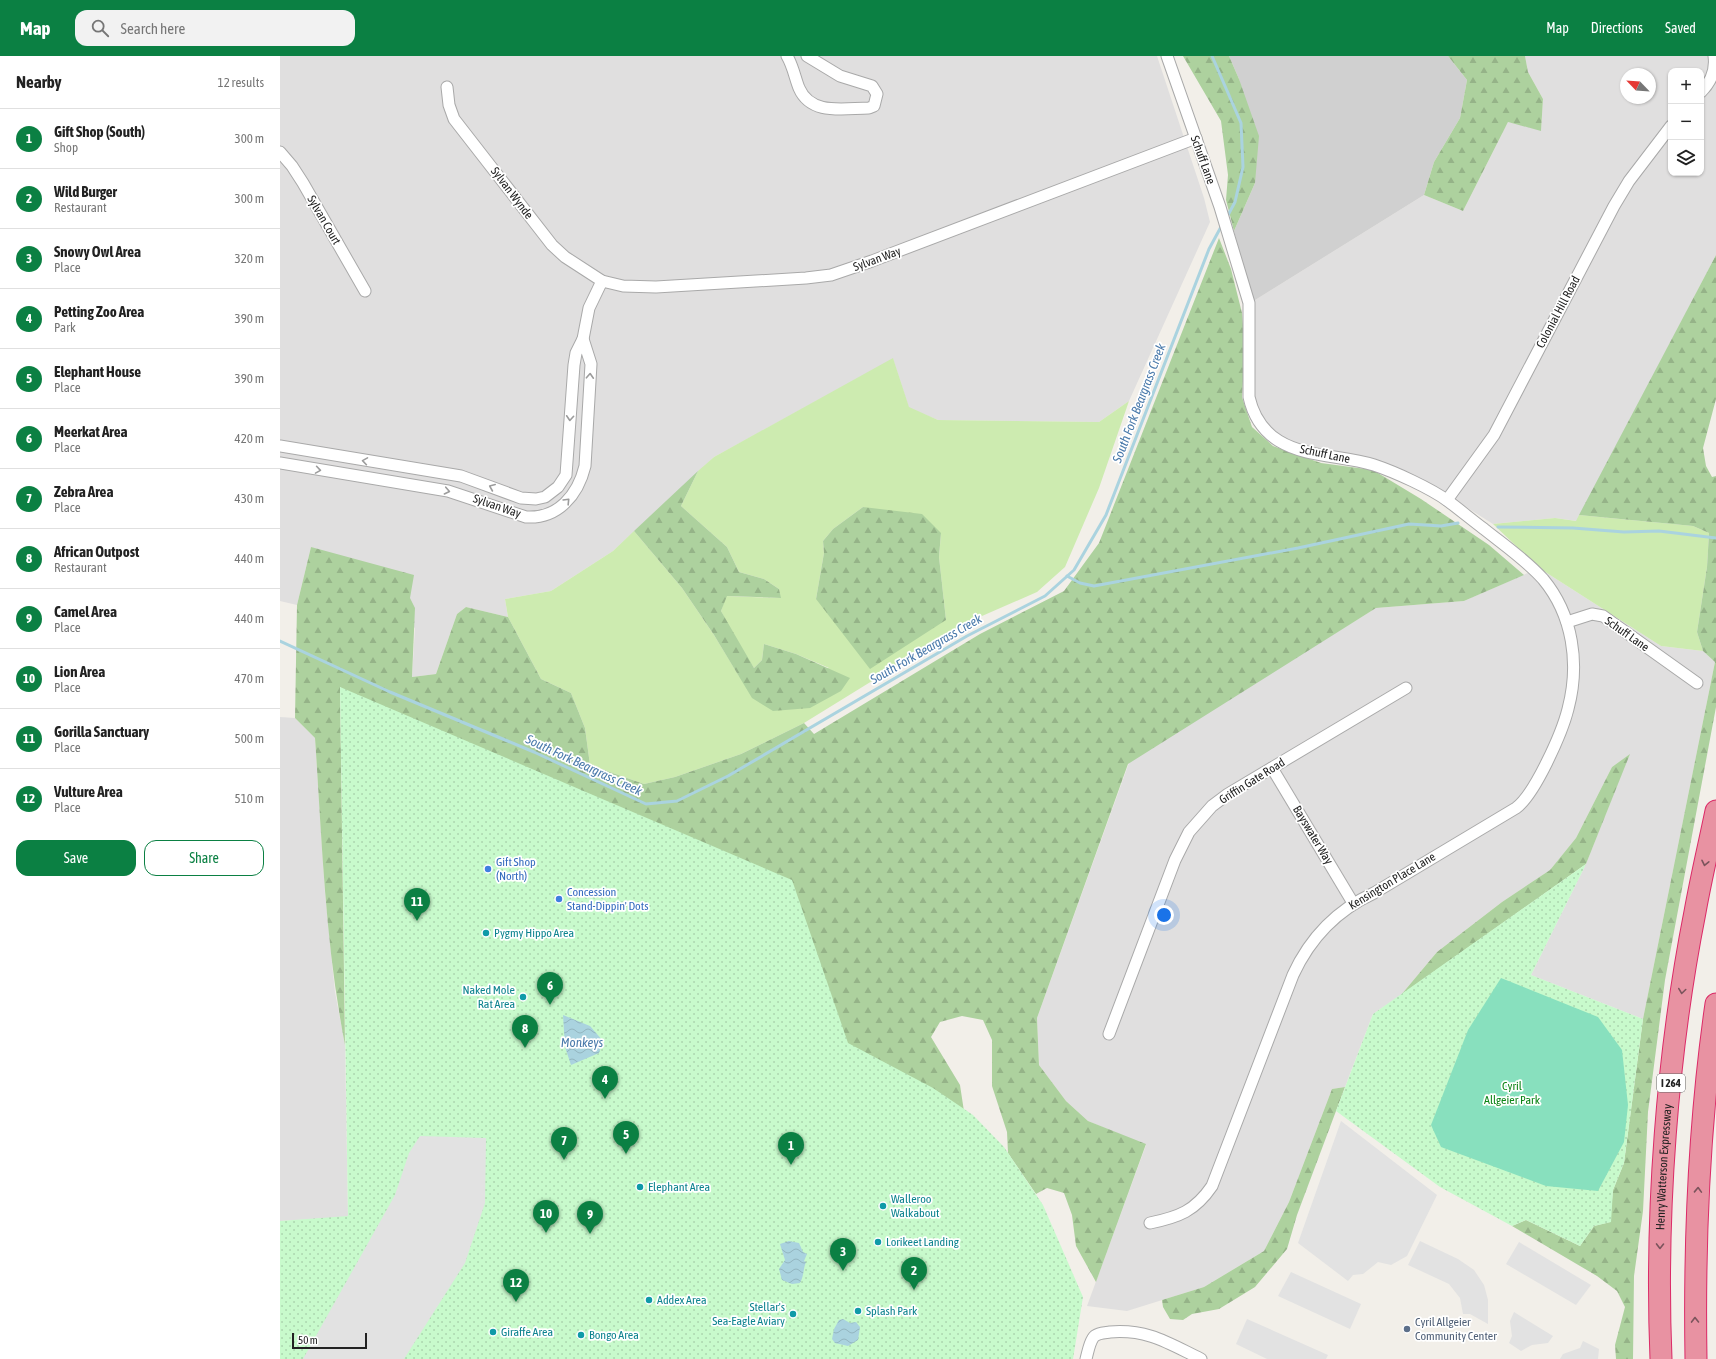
<!DOCTYPE html>
<meta charset="utf-8">
<style>
:root{--surface:#fff;--page:#f2f2f2;--text:#222;--muted:#767676;--line:#e0e0e0;--accent:#0b8043}
body{margin:0;font-family:"Asap Condensed",sans-serif;background:var(--page);color:var(--text)}
.controls{position:absolute;right:12px;top:12px;display:grid;overflow:hidden;border-radius:8px;box-shadow:0 1px 3px #0004}
.controls button{width:36px;height:36px;display:grid;place-items:center;padding:0;border:0;border-bottom:1px solid var(--line);background:var(--surface);color:var(--text);font:20px sans-serif}
.compass{position:absolute;left:1340px;top:12px;width:36px;height:36px;border-radius:50%;background:var(--surface);box-shadow:0 1px 3px #0004;rotate:295deg}
.scale{position:absolute;left:12px;bottom:10px;width:75px;box-sizing:border-box;padding-left:4px;border:2px solid #222;border-top:0;font-size:11px;line-height:14px;white-space:nowrap;color:#222;-webkit-text-stroke:3px #fff;paint-order:stroke}
.you{position:absolute;left:884px;top:859px;width:14px;height:14px;margin:-10px;border:3px solid #fff;border-radius:50%;background:#1a73e8;box-shadow:0 0 0 6px #1a73e833}
.badge{display:grid;place-items:center;width:26px;height:26px;border-radius:50%;background:var(--accent);color:#fff;font-size:13px;font-weight:700}
.pin{position:absolute;translate:-50% -33px;filter:drop-shadow(0 1px 2px #0008)}
.pin::after{content:'';position:absolute;top:21px;width:14px;height:12px;background:inherit;clip-path:polygon(0 0,100% 0,50% 100%)}
.list{margin:0;padding:0;list-style:none}
h2{display:flex;justify-content:space-between;align-items:center;height:52px;margin:0;padding:0 16px;font-size:17px}
h2 small{font-size:13px;font-weight:400;color:var(--muted)}
.list li{display:grid;grid-template-columns:26px 1fr auto;gap:12px;align-items:center;box-sizing:border-box;height:60px;padding:0 16px;border-top:1px solid var(--line)}
.list b{display:block;font-size:15px;white-space:nowrap}
.list p{margin:0;font-size:13px;white-space:nowrap;color:var(--muted)}
.list em{font-size:13px;font-style:normal;color:var(--muted)}
.actions{display:flex;gap:8px;padding:12px 16px}
.actions a{flex:1;padding:9px 0;border:1px solid var(--accent);border-radius:12px;text-align:center;font-size:14px;color:var(--accent)}
.actions .main{background:var(--accent);color:#fff}
.icon{flex:none;width:22px;height:22px;fill:none;stroke:currentColor;stroke-width:2;stroke-linecap:round;stroke-linejoin:round}
.map{position:relative;flex:none;width:1436px;height:1303px;overflow:hidden}
header{display:flex;align-items:center;gap:24px;box-sizing:border-box;height:56px;padding:0 20px;background:var(--accent);color:#fff}
header strong{font-size:19px}
nav{display:flex;gap:22px;margin-inline-start:auto;font-size:14px}
.search{width:280px;height:36px;background:var(--page);display:flex;align-items:center;gap:10px;box-sizing:border-box;padding:0 14px;border-radius:12px;color:var(--muted);font-size:15px}
main{display:flex}
aside{flex:1;background:var(--surface)}
.map>svg:first-child{display:block}
.residential{fill:#e0dfdf;fill-rule:evenodd}
.religious{fill:#d0d0d0}
.grass{fill:#cdebb0;fill-rule:evenodd}
.forest{fill:url(#forest-firs)}
.park{fill:url(#park-dots)}
.pitch{fill:#88e0be}
.parking{fill:#e2e2e2}
.water{fill:url(#water-waves)}
.lines{fill:none;stroke-linecap:round;stroke-linejoin:round}
.stream{stroke:#aad3df;stroke-width:3}
.minor-casing{stroke:#a9a9a9;stroke-width:13}
.motorway-casing{stroke:#dc2a67;stroke-width:23}
.minor{stroke:#fff;stroke-width:11}
.motorway{stroke:#e892a2;stroke-width:21}
.oneway{stroke:#9c9c9c}
.oneway2{stroke:#7b545c}
.shop-dot{fill:#3f7fe0;stroke:#fff;stroke-width:1.5}
.culture-dot{fill:#0f9aa8;stroke:#fff;stroke-width:1.5}
.service-dot{fill:#5c6f8a;stroke:#fff;stroke-width:1.5}
.labels{text-anchor:middle;dominant-baseline:central;stroke-width:3.5;stroke-linejoin:round;paint-order:stroke}
.shield{fill:#fff;stroke:#646464;stroke-width:1}
.shield-label{font-size:11px;font-weight:bold;fill:#222}
.street-label{font-size:12px;fill:#222;stroke:#fff}
.shop-label{font-size:12px;fill:#366cbe;stroke:#fff;text-anchor:start}
.culture-label{font-size:12px;fill:#0d838f;stroke:#fff;text-anchor:start}
.park-label{font-size:12px;fill:#0c8416;stroke:#fff}
.service-label{font-size:12px;fill:#4e5e75;stroke:#fff;text-anchor:start}
.water-label{font-size:13px;font-style:italic;fill:#4a7aab;stroke:#fff}
</style>
<header>
<strong>Map</strong>
<div class="search"><svg class="icon" aria-label="search" viewBox="0 0 24 24"><circle cx="10" cy="10" r="6"/><path d="M15 15l6 6"/></svg>Search here</div>
<nav><a>Map</a><a>Directions</a><a>Saved</a></nav>
</header>
<main>
<aside>
<h2>Nearby<small>12 results</small></h2>
<ul class="list">
<li><span class="badge">1</span><div><b>Gift Shop (South)</b><p>Shop</p></div><em>300 m</em></li>
<li><span class="badge">2</span><div><b>Wild Burger</b><p>Restaurant</p></div><em>300 m</em></li>
<li><span class="badge">3</span><div><b>Snowy Owl Area</b><p>Place</p></div><em>320 m</em></li>
<li><span class="badge">4</span><div><b>Petting Zoo Area</b><p>Park</p></div><em>390 m</em></li>
<li><span class="badge">5</span><div><b>Elephant House</b><p>Place</p></div><em>390 m</em></li>
<li><span class="badge">6</span><div><b>Meerkat Area</b><p>Place</p></div><em>420 m</em></li>
<li><span class="badge">7</span><div><b>Zebra Area</b><p>Place</p></div><em>430 m</em></li>
<li><span class="badge">8</span><div><b>African Outpost</b><p>Restaurant</p></div><em>440 m</em></li>
<li><span class="badge">9</span><div><b>Camel Area</b><p>Place</p></div><em>440 m</em></li>
<li><span class="badge">10</span><div><b>Lion Area</b><p>Place</p></div><em>470 m</em></li>
<li><span class="badge">11</span><div><b>Gorilla Sanctuary</b><p>Place</p></div><em>500 m</em></li>
<li><span class="badge">12</span><div><b>Vulture Area</b><p>Place</p></div><em>510 m</em></li>
</ul>
<div class="actions"><a class="main">Save</a><a>Share</a></div>
</aside>
<div class="map">
<svg width="1436" height="1303" viewBox="0 0 1436 1303">
<defs>
<pattern id="forest-firs" width="22" height="20" patternUnits="userSpaceOnUse"><rect width="22" height="20" fill="#add19e"/><path d="M5 1l3.5 6h-7zM16 11l3.5 6h-7z" fill="#95b388"/></pattern>
<pattern id="park-dots" width="8" height="8" patternUnits="userSpaceOnUse"><rect width="8" height="8" fill="#c8facc"/><path d="M2 2h.1M6 6h.1" fill="none" stroke="#acd6af" stroke-width="1.8" stroke-linecap="round"/></pattern>
<pattern id="water-waves" width="16" height="10" patternUnits="userSpaceOnUse"><rect width="16" height="10" fill="#aad3df"/><path d="M0 5q4-4 8 0t8 0" fill="none" stroke="#92b5bf"/></pattern>
</defs>
<rect width="100%" height="100%" fill="#f2efe9"/>
<g class="residential">
<path d="M 0,0 L 877,0 L 924,142 L 930,166 L 849,345 L 819,366 L 658,364 L 629,352 L 613,303 L 434,401 L 333,495 L 271,535 L 225,543 L 228,561 L 186,551 L 177,558 L 156,618 L 132,621 L 135,572 L 31,491 L 17,549 L 0,545 Z"/>
<path d="M 1245,0 L 1436,0 L 1436,199 L 1297,465 L 1275,462 L 1213,468 L 1186,451 L 1120,414 L 1062,396 L 1016,388 L 989,373 L 978,358 L 972,329 L 972,246 L 1144,139 L 1183,155 L 1228,66 L 1261,74 L 1263,43 L 1248,16 ZM 1391,15 L 1421,15 L 1421,117 L 1391,117 ZM 1346,18 L 1370,18 L 1370,42 L 1346,42 Z"/>
<path d="M 1259,512 L 1381,590 L 1423,595 L 1435,606 L 1363,963 L 1251,919 L 1306,808 L 1349,699 L 1332,711 L 1296,782 L 1270,814 L 1222,846 L 1157,896 L 1121,939 L 1093,958 L 1065,1031 L 1052,1033 L 1009,1146 L 984,1195 L 924,1231 L 847,1255 L 807,1250 L 866,1089 L 808,1065 L 786,1045 L 759,1009 L 757,962 L 850,704 L 1096,552 L 1184,545 Z"/>
<path d="M 0,661 L 15,662 L 35,682 L 45,837 L 55,936 L 65,989 L 68,1161 L 0,1165 Z"/>
</g>
<path class="religious" d="M 949,0 L 1168,0 L 1187,24 L 1180,62 L 1154,106 L 1144,139 L 972,246 L 954,175 L 975,127 L 959,23 Z"/>
<g class="grass">
<path d="M 613,302 L 629,351 L 658,364 L 819,366 L 849,345 L 819,432 L 785,511 L 757,536 L 686,567 L 524,667 L 461,698 L 395,721 L 364,728 L 310,709 L 305,672 L 291,637 L 261,623 L 228,561 L 225,543 L 271,535 L 333,495 L 354,475 L 402,532 L 434,579 L 459,620 L 549,612 L 516,598 L 484,588 L 482,604 L 474,612 L 456,585 L 441,555 L 446,540 L 500,542 L 499,533 L 484,523 L 459,516 L 447,491 L 401,450 L 418,415 L 434,401 ZM 583,451 L 661,478 L 659,501 L 666,564 L 536,543 L 544,497 L 543,485 L 553,473 Z"/>
<path d="M 1299,459 L 1413,470 L 1429,477 L 1427,511 L 1417,576 L 1423,595 L 1381,590 L 1259,512 L 1213,468 L 1275,462 L 1296,465 Z"/>
</g>
<g class="forest">
<path d="M 903,0 L 949,0 L 959,23 L 979,80 L 975,127 L 954,175 L 946,144 L 948,119 L 941,65 Z"/>
<path d="M 1168,0 L 1245,0 L 1248,16 L 1263,43 L 1261,75 L 1228,66 L 1183,155 L 1144,139 L 1154,106 L 1180,62 L 1187,24 Z"/>
<path d="M 939,182 L 951,213 L 962,257 L 965,294 L 962,341 L 972,371 L 993,390 L 1041,407 L 1093,414 L 1141,443 L 1209,489 L 1244,519 L 1184,545 L 1096,552 L 848,708 L 757,962 L 759,1009 L 786,1045 L 808,1065 L 866,1088 L 816,1226 L 796,1190 L 792,1159 L 784,1137 L 767,1132 L 756,1138 L 728,1097 L 727,1076 L 712,1030 L 712,984 L 703,964 L 682,960 L 660,966 L 651,981 L 680,1029 L 685,1062 L 678,1074 L 60,631 L 65,989 C 45,887 42,785 35,682 L 15,662 L 17,549 L 31,491 L 134,519 L 130,542 L 135,552 L 132,621 L 156,618 L 177,558 L 186,551 L 228,561 L 261,623 L 291,637 L 305,672 L 310,709 L 364,728 L 395,721 L 461,698 L 524,667 L 534,678 L 700,578 L 784,535 L 819,487 Z"/>
<path d="M 1436,199 L 1436,343 L 1423,392 L 1426,410 L 1432,421 L 1436,420 L 1436,651 L 1385,924 L 1368,1056 L 1363,1155 L 1354,1220 L 1353,1303 L 1336,1303 L 1335,1289 L 1345,1251 L 1337,1235 L 1317,1220 L 1232,1170 L 1246,1164 L 1300,1190 L 1314,1170 L 1330,1166 L 1333,1134 L 1344,1107 L 1363,963 L 1435,606 L 1423,595 L 1417,576 L 1427,511 L 1429,477 L 1413,470 L 1299,459 Z"/>
<path d="M 418,415 L 401,450 L 447,491 L 459,516 L 484,523 L 499,533 L 501,542 L 447,540 L 441,555 L 474,612 L 482,604 L 484,588 L 516,598 L 570,622 L 561,635 L 530,652 L 493,655 L 472,642 L 434,579 L 402,532 L 354,475 Z"/>
<path d="M 583,451 L 642,458 L 661,477 L 659,501 L 666,564 L 590,613 L 536,543 L 544,497 L 543,485 L 553,473 Z"/>
<path d="M 1350,698 L 1306,808 L 1121,939 L 1157,896 L 1222,846 L 1270,814 L 1296,782 L 1332,711 Z"/>
<path d="M 1065,1031 L 1017,1159 L 1007,1193 L 975,1231 L 939,1253 L 912,1258 L 903,1264 L 890,1263 L 883,1251 L 882,1244 L 924,1231 L 984,1195 L 1009,1146 L 1052,1033 Z"/>
</g>
<g class="park">
<path d="M 60,631 L 512,824 L 568,987 L 653,1032 L 693,1059 L 724,1091 L 763,1149 L 803,1241 L 793,1303 L 0,1303 L 0,1165 L 68,1160 Z"/>
<path d="M 1306,808 L 1251,919 L 1363,963 L 1344,1107 L 1333,1134 L 1331,1166 L 1314,1170 L 1300,1190 L 1246,1164 L 1232,1170 L 1160,1131 L 1056,1055 L 1093,958 Z"/>
</g>
<path class="pitch" d="M 1221,922 L 1318,961 L 1342,994 L 1348,1049 L 1344,1086 L 1318,1135 L 1266,1130 L 1161,1091 L 1151,1069 L 1188,974 Z"/>
<g class="parking">
<path d="M 1061,1065 L 1157,1139 L 1127,1200 L 1111,1209 L 1098,1206 L 1083,1218 L 1073,1219 L 1068,1225 L 1018,1187 Z"/>
<path d="M 140,1080 L 206,1082 L 205,1147 L 185,1207 L 124,1303 L 23,1303 L 115,1139 L 129,1097 Z"/>
<path d="M 1140,1185 L 1178,1203 L 1194,1214 L 1204,1229 L 1208,1244 L 1208,1268 L 1190,1258 L 1183,1258 L 1180,1242 L 1169,1228 L 1128,1209 Z"/>
<path d="M 1239,1186 L 1311,1229 L 1296,1249 L 1226,1208 Z"/>
<path d="M 1011,1216 L 1081,1248 L 1070,1273 L 998,1240 Z"/>
<path d="M 1234,1256 L 1273,1280 L 1268,1287 L 1252,1289 L 1241,1295 L 1229,1287 L 1232,1280 L 1230,1265 Z"/>
<path d="M 967,1263 L 1048,1299 L 1046,1303 L 987,1303 L 956,1288 Z"/>
<path d="M 1303,1285 L 1319,1293 L 1318,1303 L 1280,1303 L 1283,1298 L 1300,1292 Z"/>
</g>
<g class="water">
<path d="M 283,959 L 310,970 L 323,985 L 319,997 L 291,1009 L 285,991 Z"/>
<path d="M 509,1185 L 519,1187 L 523,1196 L 527,1198 L 524,1205 L 526,1206 C 523,1213 524,1220 520,1227 L 512,1228 L 502,1224 L 499,1213 L 505,1204 L 500,1188 Z"/>
<path d="M 563,1263 L 570,1267 L 576,1266 L 580,1271 L 578,1284 L 568,1290 L 555,1287 L 552,1283 L 554,1273 L 559,1264 Z"/>
</g>
<g class="lines">
<g class="stream">
<path d="M 932,0 L 961,67 L 963,111 L 955,146 L 947,161"/>
<path d="M 1218,471 L 1293,472 L 1344,476 L 1379,475 L 1436,482"/>
<path d="M 787,520 L 800,527 L 814,530 L 1018,492 L 1129,468 L 1161,470 L 1178,467"/>
<path d="M 0,585 L 110,636 L 254,696 L 366,748 L 397,745 L 448,720 L 687,580 L 765,540 L 794,514 L 826,459 L 929,193 L 942,169"/>
</g>
<g class="minor-casing">
<g id="minor">
<path d="M 507,0 C 513,10 515,22 519,32 C 531,60 564,52 589,52 L 594,50 L 597,38 L 592,30 L 560,20 L 527,0"/>
<path d="M 167,31 L 169,49 L 174,63 L 272,189 L 285,201 L 322,225 L 343,230 L 376,231 L 526,222 L 551,219 L 592,205 L 916,82"/>
<path d="M 1421,36 C 1431,26 1436,14 1434,0"/>
<path d="M 0,96 L 12,110 L 23,127 L 85,235"/>
<path d="M 0,390 L 181,420 L 241,442 L 256,443 L 265,441 L 278,431 L 286,419 L 294,309 L 296,297 L 303,283 L 309,252 L 322,225"/>
<path d="M 0,407 L 168,435 L 246,461 C 278,463 298,439 305,410 L 311,308 L 303,283"/>
<path d="M 1167,444 L 1214,379 L 1334,150 L 1349,125 L 1391,70"/>
<path d="M 1287,566 L 1312,558 L 1323,560 L 1417,627"/>
<path d="M 992,712 L 1073,847"/>
<path d="M 829,978 L 895,804 L 909,776 L 932,750 L 948,738 L 1126,632"/>
<path d="M 870,1167 C 899,1161 915,1155 932,1130 L 1013,919 C 1030,882 1057,854 1094,837 L 1236,752 C 1255,738 1282,677 1288,653 C 1300,608 1293,559 1263,523 C 1246,504 1224,489 1204,473 C 1192,464 1180,454 1168,445 C 1150,432 1115,416 1094,409 C 1063,399 1027,402 999,385 C 983,375 973,359 969,341 L 969,247 L 940,151 L 887,0"/>
<path d="M 806,1303 C 808,1296 809,1288 813,1282 C 816,1277 824,1277 830,1276 C 868,1273 888,1287 921,1303"/>
</g>
</g>
<g class="motorway-casing">
<g id="motorway">
<path id="s1" d="M 1381,1303 C 1375,1158 1387,998 1415,856 C 1421,822 1429,789 1436,755"/>
<path d="M 1416,1303 C 1414,1184 1419,1066 1436,948"/>
</g>
</g>
<use href="#minor" class="minor"/>
<use href="#motorway" class="motorway"/>
</g>
<defs><path id="oneway-chevron" d="M-2-3.5L2.5 0L-2 3.5" fill="none" stroke-width="1.6" stroke-linecap="round" stroke-linejoin="round"/></defs>
<g class="oneway">
<use href="#oneway-chevron" transform="translate(310 320) rotate(-87)"/>
<use href="#oneway-chevron" transform="translate(290 362) rotate(94)"/>
<use href="#oneway-chevron" transform="translate(85 405) rotate(-171)"/>
<use href="#oneway-chevron" transform="translate(38 414) rotate(9)"/>
<use href="#oneway-chevron" transform="translate(212 431) rotate(-157)"/>
<use href="#oneway-chevron" transform="translate(167 435) rotate(12)"/>
<use href="#oneway-chevron" transform="translate(287 445) rotate(-46)"/>
</g>
<g class="oneway2">
<use href="#oneway-chevron" transform="translate(1425 807) rotate(102)"/>
<use href="#oneway-chevron" transform="translate(1402 935) rotate(98)"/>
<use href="#oneway-chevron" transform="translate(1418 1134) rotate(-88)"/>
<use href="#oneway-chevron" transform="translate(1380 1190) rotate(91)"/>
<use href="#oneway-chevron" transform="translate(1415 1264) rotate(-91)"/>
</g>
<g class="shop-dot">
<circle cx="208" cy="813" r="4"/>
<circle cx="279" cy="843" r="4"/>
</g>
<g class="culture-dot">
<circle cx="206" cy="877" r="4"/>
<circle cx="243" cy="941" r="4"/>
<circle cx="360" cy="1131" r="4"/>
<circle cx="603" cy="1150" r="4"/>
<circle cx="598" cy="1186" r="4"/>
<circle cx="369" cy="1244" r="4"/>
<circle cx="578" cy="1255" r="4"/>
<circle cx="513" cy="1258" r="4"/>
<circle cx="213" cy="1276" r="4"/>
<circle cx="301" cy="1279" r="4"/>
</g>
<circle class="service-dot" cx="1127" cy="1273" r="4"/>
<g class="labels">
<rect class="shield" x="1377" y="1018" width="28" height="18" rx="3"/>
<g class="shield-label">
<text x="1391" y="1027">I 264</text>
</g>
<g class="street-label">
<text transform="translate(923 104) rotate(70)">Schuff Lane</text>
<text transform="translate(232 137) rotate(53)">Sylvan Wynde</text>
<text transform="translate(44 164) rotate(60)">Sylvan Court</text>
<text transform="translate(597 203) rotate(-20)">Sylvan Way</text>
<text transform="translate(1278 256) rotate(-62)">Colonial Hill Road</text>
<text transform="translate(1045 398) rotate(12)">Schuff Lane</text>
<text transform="translate(217 450) rotate(19)">Sylvan Way</text>
<text transform="translate(1347 578) rotate(35)">Schuff Lane</text>
<text transform="translate(972 725) rotate(-32)">Griffin Gate Road</text>
<text transform="translate(1033 779) rotate(59)">Bayswater Way</text>
<text transform="translate(1112 825) rotate(-31)">Kensington Place Lane</text>
<text stroke="none"><textPath href="#s1" startOffset="192">Henry Watterson Expressway</textPath></text>
</g>
<g class="shop-label">
<text x="216" y="806">Gift Shop<tspan x="216" dy="14">(North)</tspan></text>
<text x="287" y="836">Concession<tspan x="287" dy="14">Stand-Dippin' Dots</tspan></text>
</g>
<g class="culture-label">
<text x="214" y="877">Pygmy Hippo Area</text>
<text x="235" y="934" text-anchor="end">Naked Mole<tspan x="235" dy="14">Rat Area</tspan></text>
<text x="368" y="1131">Elephant Area</text>
<text x="611" y="1143">Walleroo<tspan x="611" dy="14">Walkabout</tspan></text>
<text x="606" y="1186">Lorikeet Landing</text>
<text x="377" y="1244">Addex Area</text>
<text x="505" y="1251" text-anchor="end">Stellar's<tspan x="505" dy="14">Sea-Eagle Aviary</tspan></text>
<text x="586" y="1255">Splash Park</text>
<text x="221" y="1276">Giraffe Area</text>
<text x="309" y="1279">Bongo Area</text>
</g>
<g class="park-label">
<text x="1232" y="1030">Cyril<tspan x="1232" dy="14">Allgeier Park</tspan></text>
</g>
<g class="service-label">
<text x="1135" y="1266">Cyril Allgeier<tspan x="1135" dy="14">Community Center</tspan></text>
</g>
<g class="water-label">
<text transform="translate(859 347) rotate(-69)">South Fork Beargrass Creek</text>
<text transform="translate(646 593) rotate(-30)">South Fork Beargrass Creek</text>
<text transform="translate(304 709) rotate(25)">South Fork Beargrass Creek</text>
<text x="302" y="986">Monkeys</text>
</g>
</g>
</svg>
<div class="controls">
<button>+</button>
<button>−</button>
<button><svg class="icon" aria-label="layers" viewBox="0 0 24 24"><path d="M12 4l9 5-9 5-9-5zM3 14l9 5 9-5"/></svg></button>
</div>
<svg class="compass" viewBox="-18 -18 36 36"><path d="M0-13l5 13h-10z" fill="#e53935"/><path d="M0 13l5-13h-10z" fill="#767676"/></svg>
<div class="scale">50 m</div>
<div class="you"></div>
<div class="pin badge" style="left:511px;top:1109px">1</div>
<div class="pin badge" style="left:634px;top:1234px">2</div>
<div class="pin badge" style="left:563px;top:1215px">3</div>
<div class="pin badge" style="left:325px;top:1043px">4</div>
<div class="pin badge" style="left:346px;top:1098px">5</div>
<div class="pin badge" style="left:270px;top:949px">6</div>
<div class="pin badge" style="left:284px;top:1104px">7</div>
<div class="pin badge" style="left:245px;top:992px">8</div>
<div class="pin badge" style="left:310px;top:1178px">9</div>
<div class="pin badge" style="left:266px;top:1177px">10</div>
<div class="pin badge" style="left:137px;top:865px">11</div>
<div class="pin badge" style="left:236px;top:1246px">12</div>
</div>
</main>
